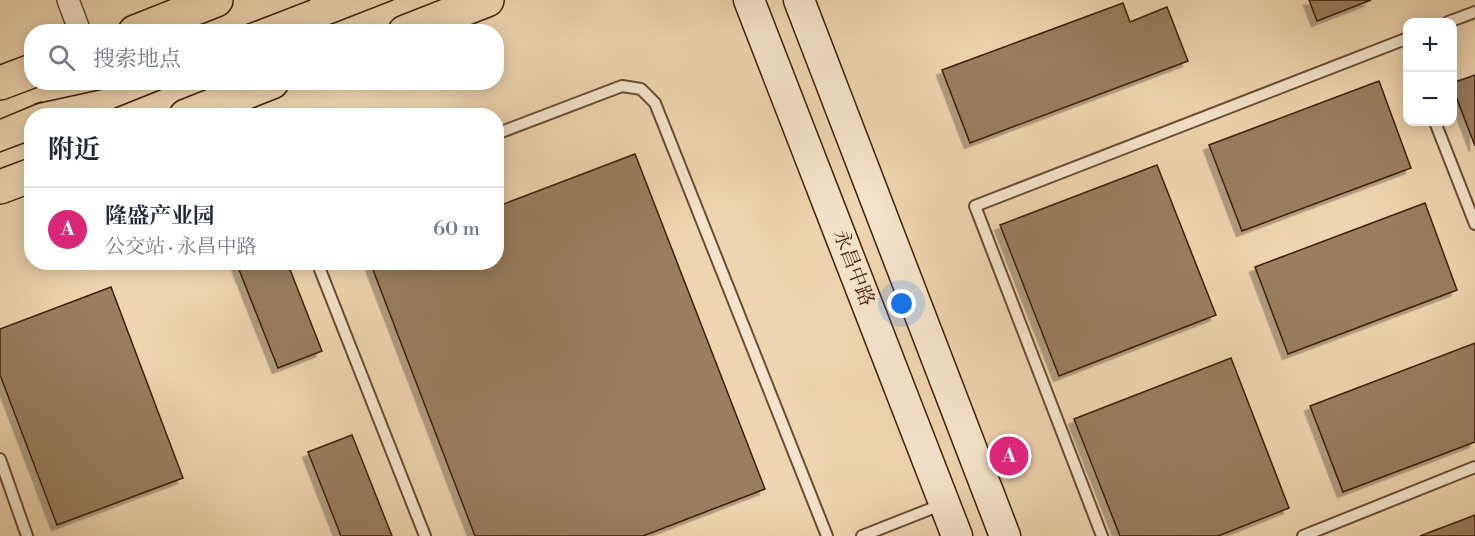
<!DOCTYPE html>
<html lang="zh">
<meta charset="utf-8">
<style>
:root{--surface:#fff;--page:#f6f6f7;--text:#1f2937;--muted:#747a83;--line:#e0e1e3;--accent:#db2777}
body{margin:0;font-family:"Libre Bodoni","Noto Serif SC",serif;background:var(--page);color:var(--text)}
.controls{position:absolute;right:18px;top:18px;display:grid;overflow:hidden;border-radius:12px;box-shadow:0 3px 15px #0003}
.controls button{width:54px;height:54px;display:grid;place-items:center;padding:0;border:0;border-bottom:2px solid var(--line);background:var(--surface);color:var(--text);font:30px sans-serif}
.you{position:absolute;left:902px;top:304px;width:21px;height:21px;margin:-15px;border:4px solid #fff;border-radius:50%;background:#1a73e8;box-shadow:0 0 0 9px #1a73e833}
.badge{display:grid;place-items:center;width:39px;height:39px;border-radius:50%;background:var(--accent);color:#fff;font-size:20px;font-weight:700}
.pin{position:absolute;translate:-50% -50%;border:3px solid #fff;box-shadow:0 2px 6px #0006}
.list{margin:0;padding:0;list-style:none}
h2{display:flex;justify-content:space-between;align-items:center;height:78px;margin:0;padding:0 24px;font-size:26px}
h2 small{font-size:20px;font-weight:400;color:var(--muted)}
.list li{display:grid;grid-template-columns:39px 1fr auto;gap:18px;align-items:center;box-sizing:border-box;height:84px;padding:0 24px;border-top:2px solid var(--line)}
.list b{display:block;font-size:22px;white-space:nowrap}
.list p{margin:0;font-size:20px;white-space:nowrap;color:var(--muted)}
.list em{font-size:20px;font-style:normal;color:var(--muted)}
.icon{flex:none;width:33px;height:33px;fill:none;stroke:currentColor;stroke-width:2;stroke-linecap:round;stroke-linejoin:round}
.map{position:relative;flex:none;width:1475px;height:536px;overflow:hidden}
.search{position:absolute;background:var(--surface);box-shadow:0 3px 15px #0003;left:24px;top:24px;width:480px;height:66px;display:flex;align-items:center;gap:15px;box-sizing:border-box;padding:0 21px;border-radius:24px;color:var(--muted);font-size:22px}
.panel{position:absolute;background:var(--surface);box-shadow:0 3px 15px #0003;left:24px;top:108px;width:480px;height:162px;border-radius:24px}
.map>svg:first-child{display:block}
.building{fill:#9a7e5e;stroke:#3e1f07;stroke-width:1.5;filter:url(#shadow)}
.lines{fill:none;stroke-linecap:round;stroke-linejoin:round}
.lane-casing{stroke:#6a4c31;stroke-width:14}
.street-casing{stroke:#6a4c31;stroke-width:24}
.secondary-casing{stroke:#3e1f07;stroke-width:33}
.primary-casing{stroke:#3e1f07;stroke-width:36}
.lane{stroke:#f5e4cb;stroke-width:10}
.street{stroke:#f5e4cb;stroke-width:21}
.secondary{stroke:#f5e4cb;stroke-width:30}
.primary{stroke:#efd5af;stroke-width:33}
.tram{stroke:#3e1f07;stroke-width:1.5}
.labels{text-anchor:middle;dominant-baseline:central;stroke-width:4.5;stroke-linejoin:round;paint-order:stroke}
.street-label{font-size:20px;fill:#3e1f07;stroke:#f5e4cb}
</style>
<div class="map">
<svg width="1475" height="536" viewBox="0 0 1475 536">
<defs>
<filter id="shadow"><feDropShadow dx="-5.5" dy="5.5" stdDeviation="0" flood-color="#0004"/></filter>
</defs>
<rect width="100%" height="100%" fill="#efd5af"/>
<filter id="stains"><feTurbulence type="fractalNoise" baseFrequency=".00333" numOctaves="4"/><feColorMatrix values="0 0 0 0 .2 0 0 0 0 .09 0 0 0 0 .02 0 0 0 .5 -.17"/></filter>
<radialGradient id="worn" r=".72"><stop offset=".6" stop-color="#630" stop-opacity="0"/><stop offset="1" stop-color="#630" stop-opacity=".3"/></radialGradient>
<g class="building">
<path d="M 1309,0 L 1371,0 L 1317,21 Z"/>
<path d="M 1123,3 L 1130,22 L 1167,7 L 1188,61 L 970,143 L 942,70 Z"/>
<path d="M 1475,75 L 1475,146 L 1452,86 L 1452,83 Z"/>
<path d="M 1379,81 L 1411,168 L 1242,231 L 1209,145 Z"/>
<path d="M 635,154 L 765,489 L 643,536 L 475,536 L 370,262 L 496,262 L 496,207 Z"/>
<path d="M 1157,165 L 1216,315 L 1059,376 L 1000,225 Z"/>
<path d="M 1425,203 L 1457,290 L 1288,354 L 1255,267 Z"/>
<path d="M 236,262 L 287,262 L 322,351 L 278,368 Z"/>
<path d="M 111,287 L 183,478 L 57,525 L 0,375 L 0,329 Z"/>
<path d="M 1475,343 L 1475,442 L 1343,492 L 1310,406 Z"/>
<path d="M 1231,358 L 1289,508 L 1218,536 L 1120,536 L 1074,419 Z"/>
<path d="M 352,435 L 392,536 L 341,536 L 308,452 Z"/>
<path d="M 1475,515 L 1475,536 L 1420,536 Z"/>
</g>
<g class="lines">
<g class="lane-casing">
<g id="lane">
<path d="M 1448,22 L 1475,12"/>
<path d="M 1435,122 L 1475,224"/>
<path d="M 496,134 L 622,86 L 641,89 L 655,103 L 827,536"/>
<path d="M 317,262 L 425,536"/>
<path d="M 0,459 L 27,536"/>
<path d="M 862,536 L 943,504"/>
<path d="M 1102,536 L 975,206 L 1408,38"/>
<path d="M 1303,536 L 1475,467"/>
</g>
</g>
<g class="street-casing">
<path id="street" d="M 68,0 L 80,32"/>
</g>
<g class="secondary-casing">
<g id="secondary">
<path d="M 749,0 L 957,536"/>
<path d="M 799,0 L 1005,536"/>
</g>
</g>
<g class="primary-casing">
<g id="primary">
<path d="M 135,32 L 216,0"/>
<path d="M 405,32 L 487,0"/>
<path d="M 0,83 L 32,71"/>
<path d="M 186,116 L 272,82"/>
<path d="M 0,187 L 32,175"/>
</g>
</g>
<use href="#lane" class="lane"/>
<use href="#street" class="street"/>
<use href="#secondary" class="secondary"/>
<use href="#primary" class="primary"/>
<g class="tram">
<path d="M 227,32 L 310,0"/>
<path d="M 311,32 L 393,0"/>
<path d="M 35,104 L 136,82"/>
<path d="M 95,116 L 180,82"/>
<path d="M 0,119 L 41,102"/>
<path d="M 0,152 L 32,140"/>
</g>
</g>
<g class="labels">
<g class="street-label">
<text transform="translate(853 268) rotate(69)">永昌中路</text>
</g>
</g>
<rect width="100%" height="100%" filter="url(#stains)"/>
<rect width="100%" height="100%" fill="url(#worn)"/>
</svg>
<div class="controls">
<button>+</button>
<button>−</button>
</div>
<div class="you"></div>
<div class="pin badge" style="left:1009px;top:456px">A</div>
<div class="search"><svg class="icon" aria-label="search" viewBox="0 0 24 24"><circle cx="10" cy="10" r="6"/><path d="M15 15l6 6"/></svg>搜索地点</div>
<section class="panel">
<h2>附近<small></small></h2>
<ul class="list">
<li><span class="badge">A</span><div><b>隆盛产业园</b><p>公交站 · 永昌中路</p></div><em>60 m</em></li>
</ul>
</section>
</div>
